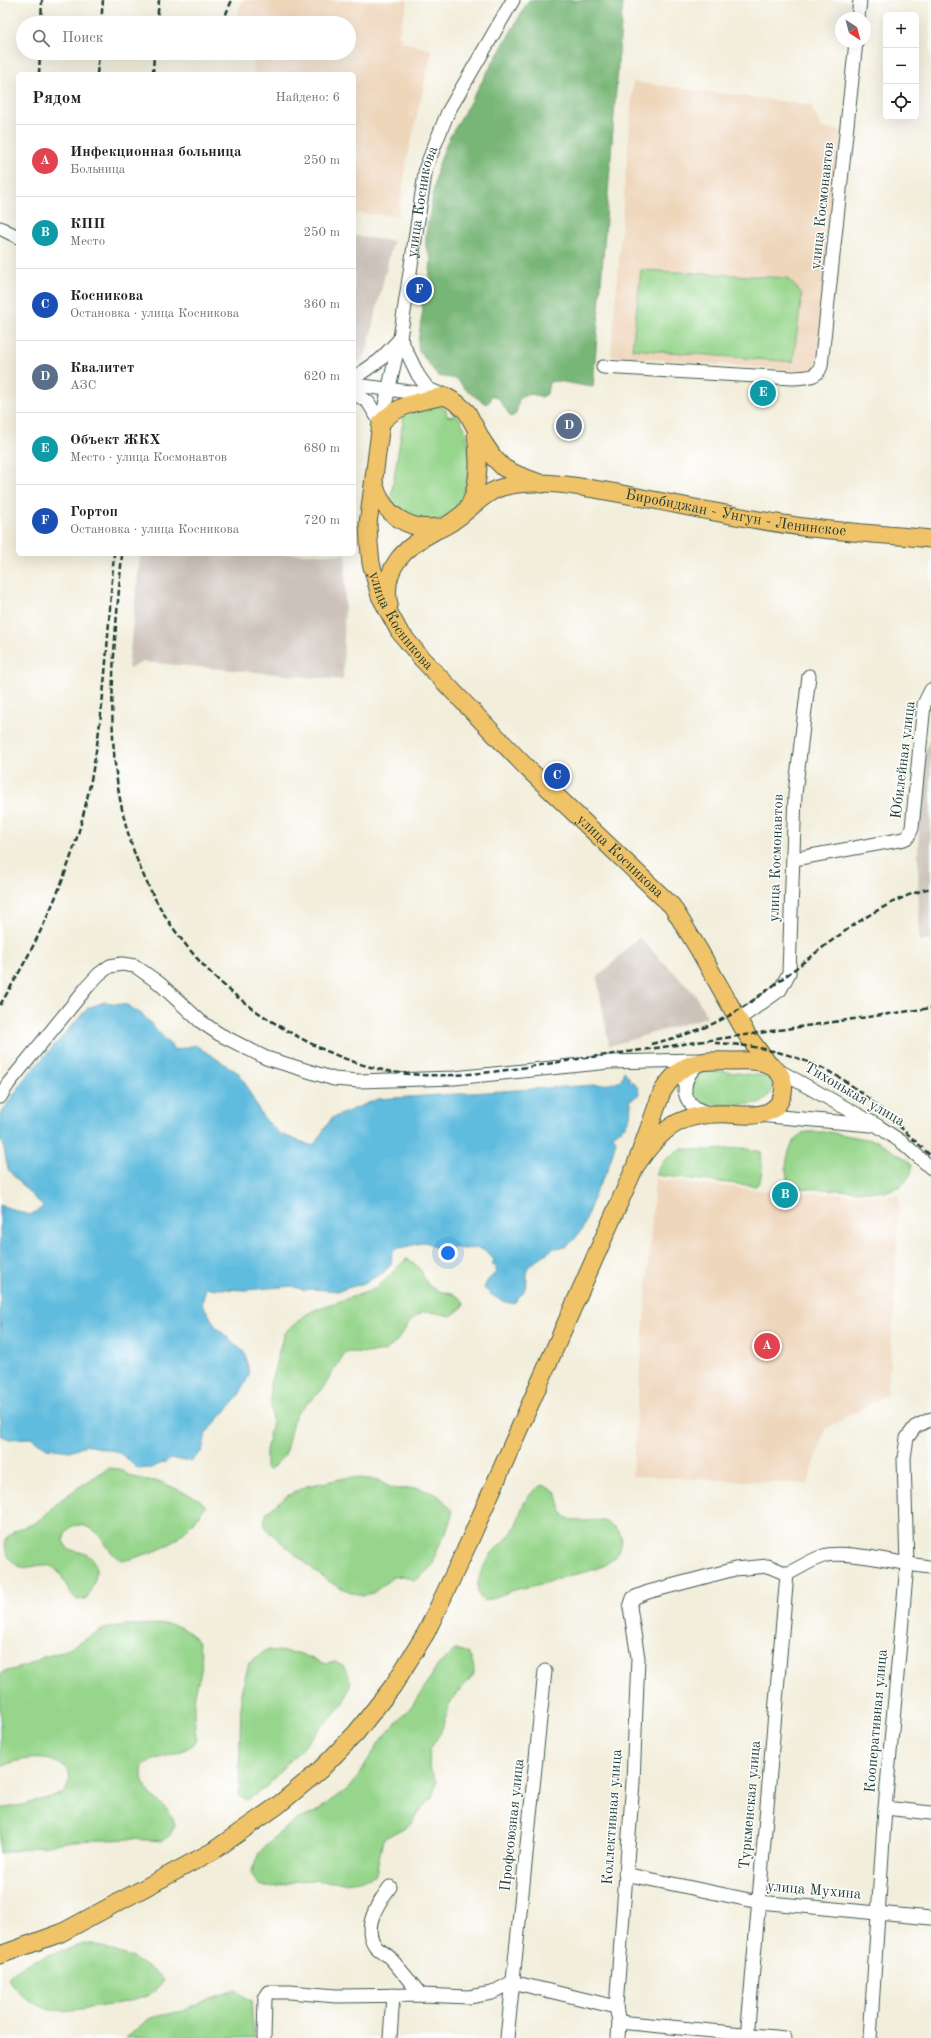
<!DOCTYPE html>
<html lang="ru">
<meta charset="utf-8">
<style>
:root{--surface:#fff;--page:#f6f6f6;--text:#202124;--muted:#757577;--line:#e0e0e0;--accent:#d93025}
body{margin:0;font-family:"Old Standard TT",serif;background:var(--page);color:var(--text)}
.controls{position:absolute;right:12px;top:12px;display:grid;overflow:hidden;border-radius:6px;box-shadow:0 4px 16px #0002}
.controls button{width:36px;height:36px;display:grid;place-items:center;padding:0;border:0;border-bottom:1px solid var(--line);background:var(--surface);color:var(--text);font:20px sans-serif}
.compass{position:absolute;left:835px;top:12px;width:36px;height:36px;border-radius:50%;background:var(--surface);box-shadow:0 4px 16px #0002;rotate:144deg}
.you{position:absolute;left:448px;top:1253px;width:14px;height:14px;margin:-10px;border:3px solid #fff;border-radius:50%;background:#1a73e8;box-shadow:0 0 0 6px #1a73e833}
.badge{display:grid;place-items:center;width:26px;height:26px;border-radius:50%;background:var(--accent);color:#fff;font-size:13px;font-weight:700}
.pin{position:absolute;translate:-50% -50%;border:2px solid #fff;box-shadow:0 1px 4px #0006}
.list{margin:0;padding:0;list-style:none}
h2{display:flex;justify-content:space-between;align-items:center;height:52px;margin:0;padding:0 16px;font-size:17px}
h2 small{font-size:13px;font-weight:400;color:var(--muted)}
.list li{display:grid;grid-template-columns:26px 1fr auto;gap:12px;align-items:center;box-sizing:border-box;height:72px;padding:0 16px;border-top:1px solid var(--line)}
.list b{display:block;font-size:15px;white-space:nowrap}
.list p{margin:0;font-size:13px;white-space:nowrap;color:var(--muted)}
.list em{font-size:13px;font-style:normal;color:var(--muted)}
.icon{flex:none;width:22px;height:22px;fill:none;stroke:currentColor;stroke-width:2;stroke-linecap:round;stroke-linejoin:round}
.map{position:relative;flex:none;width:931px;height:2038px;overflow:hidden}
.search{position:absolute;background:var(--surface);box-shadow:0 4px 16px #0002;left:16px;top:16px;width:340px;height:44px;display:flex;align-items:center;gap:10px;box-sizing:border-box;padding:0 14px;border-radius:22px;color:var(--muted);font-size:15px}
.panel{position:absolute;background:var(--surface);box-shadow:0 4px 16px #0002;left:16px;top:72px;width:340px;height:484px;border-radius:6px}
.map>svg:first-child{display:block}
.built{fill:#eed6bb}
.industrial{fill:#ccc2b9}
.green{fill:#96d58b;stroke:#5a8960}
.forest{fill:#78b677;stroke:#4c7a56}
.water{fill:#61bcde;stroke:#407c89}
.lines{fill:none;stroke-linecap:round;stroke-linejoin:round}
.minor-casing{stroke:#3f584d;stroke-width:15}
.major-casing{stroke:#3f584d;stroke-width:19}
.minor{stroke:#fff;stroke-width:13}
.major{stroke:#f1c369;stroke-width:17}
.rail{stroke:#1f3d34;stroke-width:2.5;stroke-dasharray:6 3;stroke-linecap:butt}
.labels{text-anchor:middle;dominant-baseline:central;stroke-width:3;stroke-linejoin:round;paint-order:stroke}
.street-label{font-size:15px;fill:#1f3d34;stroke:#fff}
</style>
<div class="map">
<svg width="931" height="2038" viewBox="0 0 931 2038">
<rect width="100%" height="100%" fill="#fff"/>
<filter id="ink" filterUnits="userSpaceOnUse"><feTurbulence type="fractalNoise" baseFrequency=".025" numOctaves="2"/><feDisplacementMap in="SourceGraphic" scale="8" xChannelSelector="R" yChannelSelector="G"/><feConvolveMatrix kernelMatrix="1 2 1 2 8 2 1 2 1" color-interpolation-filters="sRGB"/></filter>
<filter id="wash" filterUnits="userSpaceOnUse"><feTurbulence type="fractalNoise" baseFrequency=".012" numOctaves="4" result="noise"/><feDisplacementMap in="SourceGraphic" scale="16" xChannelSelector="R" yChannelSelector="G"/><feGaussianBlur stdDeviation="0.9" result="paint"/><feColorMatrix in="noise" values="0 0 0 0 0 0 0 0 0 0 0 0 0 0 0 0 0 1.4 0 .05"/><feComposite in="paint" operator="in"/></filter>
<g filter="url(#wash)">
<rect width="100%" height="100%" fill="#f2eedb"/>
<g class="built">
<path d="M 243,0 L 408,0 L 398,36 L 402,37 L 401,41 L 432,50 L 406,164 L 399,216 L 354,213 L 354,74 L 254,74 L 253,53 L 349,53 L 349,23 L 239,23 L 235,20 Z"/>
<path d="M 633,82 L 811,105 L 821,128 L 844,131 L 816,372 L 611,356 Z"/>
<path d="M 655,1179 L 778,1192 L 899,1196 L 894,1312 L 889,1379 L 886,1395 L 825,1429 L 808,1484 L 632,1476 Z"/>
</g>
<g class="industrial">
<path d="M 354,236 L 393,241 L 366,354 L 362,355 L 363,359 L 354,364 Z"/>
<path d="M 140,554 L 346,554 L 343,680 L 143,662 L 128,669 Z"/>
<path d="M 931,737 L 931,940 L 919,941 L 918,843 L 923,755 Z"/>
<path d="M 639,937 L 695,994 L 707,1017 L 609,1046 L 597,978 Z"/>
</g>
<g class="green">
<path d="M 641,270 L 788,278 L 802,294 L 793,362 L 632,349 Z"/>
<path d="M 435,404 L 446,410 L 447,416 L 453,417 L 454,412 C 458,417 462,422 464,427 C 474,451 470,504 446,518 C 439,523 424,521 416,522 L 391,502 L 391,497 L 405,409 Z"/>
<path d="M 710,1070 L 765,1076 L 770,1079 L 773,1090 L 763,1102 C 749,1105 720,1107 706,1103 C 695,1100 686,1088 693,1077 C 696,1071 705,1071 710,1070 Z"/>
<path d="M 807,1132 L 828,1132 L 877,1141 L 909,1161 L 912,1165 L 911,1175 L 900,1186 L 885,1192 L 794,1188 L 790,1186 C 781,1170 788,1137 807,1132 Z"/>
<path d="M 743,1148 L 761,1152 C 762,1162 764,1179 756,1186 L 655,1175 L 660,1165 L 672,1154 L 681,1149 L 710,1150 Z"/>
<path d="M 406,1259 C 425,1266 421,1280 431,1287 C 442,1295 453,1290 464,1302 L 463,1307 L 451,1316 C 443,1315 434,1312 427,1312 C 407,1312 402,1346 383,1351 C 373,1354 359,1352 349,1352 L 344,1354 L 322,1390 L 298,1412 L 293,1421 L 285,1455 L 269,1471 L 266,1468 L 266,1451 L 272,1421 L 270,1385 L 284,1333 L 305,1315 L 319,1308 L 370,1291 L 383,1282 Z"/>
<path d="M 109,1468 L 120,1469 L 130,1476 L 141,1479 L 161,1482 L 199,1499 L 206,1506 C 187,1531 174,1547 143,1555 C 137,1557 130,1560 125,1560 C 106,1560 106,1526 78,1525 C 69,1525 65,1533 63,1541 L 68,1549 C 74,1551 84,1552 89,1556 C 103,1567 93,1587 86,1599 L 77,1600 C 66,1591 64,1573 52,1567 C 39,1560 27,1574 14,1563 C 7,1557 2,1546 8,1537 C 15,1528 29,1527 38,1521 C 45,1516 51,1508 58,1502 C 74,1490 91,1479 109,1468 Z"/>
<path d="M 350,1477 L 378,1480 L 387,1486 L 397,1489 L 418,1488 L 438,1495 L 453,1511 L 446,1533 L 436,1551 L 433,1565 L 418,1579 L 413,1580 L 403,1576 L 393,1577 L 373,1593 L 364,1595 L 353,1593 L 333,1584 L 316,1572 L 265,1528 L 264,1524 L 266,1513 L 287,1496 L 307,1486 Z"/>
<path d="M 543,1485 L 556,1492 C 559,1499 559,1509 564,1515 C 578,1530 599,1510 616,1529 C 621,1534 623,1539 621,1546 C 612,1571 581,1572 559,1578 C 553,1579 548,1583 542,1584 C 534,1586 526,1587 518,1589 C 506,1592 496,1598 484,1601 C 468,1591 485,1560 495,1550 C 500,1544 506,1541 510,1535 C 524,1515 518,1498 543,1485 Z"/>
<path d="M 169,1624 C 195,1629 204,1645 201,1671 C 199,1681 195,1691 194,1701 C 193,1714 196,1728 196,1741 C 183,1756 159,1755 143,1765 C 136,1797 170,1800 175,1825 L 170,1835 L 162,1841 L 131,1839 L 73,1841 L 0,1853 L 0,1809 L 22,1805 L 65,1793 L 70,1778 C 69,1774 67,1769 64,1767 C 47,1753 18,1759 0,1767 L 0,1673 L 29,1665 L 43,1657 L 62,1652 L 104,1629 L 125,1625 Z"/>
<path d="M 266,1650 L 298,1653 L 326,1664 L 335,1662 L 344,1667 L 349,1675 L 350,1686 L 342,1705 L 265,1788 L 247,1800 L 239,1795 L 241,1693 L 249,1663 Z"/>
<path d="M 455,1650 C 470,1650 474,1660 474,1674 L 450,1702 L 441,1732 L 430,1749 L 429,1766 L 436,1781 L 433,1797 L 416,1815 L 411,1824 L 383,1839 L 376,1874 C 345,1891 328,1877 297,1881 C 287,1883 276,1888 266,1887 C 258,1887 255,1880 251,1873 L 259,1853 L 274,1837 L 297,1820 L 314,1813 L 348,1789 L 358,1776 L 380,1741 L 417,1700 L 438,1665 Z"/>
<path d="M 90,1943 L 131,1957 L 161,1976 L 164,1980 C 161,1986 155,1991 149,1995 C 138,2002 65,2013 52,2010 C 36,2007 14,1992 8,1978 C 17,1962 72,1947 90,1943 Z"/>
<path d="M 236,1990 L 251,2001 L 254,2038 L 125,2038 L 150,2018 L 183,2011 L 214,1997 Z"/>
</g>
<path class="forest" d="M 529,0 L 623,0 L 593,387 L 557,381 L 549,382 L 547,394 L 542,397 C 533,394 528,392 519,399 L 516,414 L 511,417 L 498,398 L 491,395 L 490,401 L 486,404 C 473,395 466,392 457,379 L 438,376 L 419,351 L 418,342 L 423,309 L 421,301 L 429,282 L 431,259 L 426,247 L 426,234 L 437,170 L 447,142 Z"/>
<path class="water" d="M 104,1002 L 127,1005 L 143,1015 L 175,1050 L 195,1045 L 240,1074 L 262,1116 L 280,1134 L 313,1146 L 332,1118 L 378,1099 L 610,1084 L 621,1080 L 624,1071 L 630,1079 L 629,1082 L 633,1082 L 638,1088 L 639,1094 L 634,1098 L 628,1101 L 631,1103 L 630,1115 L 626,1125 L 613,1135 L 616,1141 L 608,1169 L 596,1191 L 583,1228 L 574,1240 L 565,1247 L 554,1248 L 530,1265 L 527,1269 L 527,1281 L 524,1291 L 514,1303 C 506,1305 490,1295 484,1288 L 487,1281 L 496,1272 L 496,1267 L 492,1264 L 494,1260 L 485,1250 L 476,1248 L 462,1249 L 454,1247 L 436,1248 L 426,1242 L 396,1249 L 392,1252 L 391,1265 L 383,1273 L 364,1283 L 338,1291 L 312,1289 L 303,1290 L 293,1286 L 245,1290 L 206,1288 L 202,1303 L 216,1327 L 246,1354 L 249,1375 L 238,1397 L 206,1433 L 202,1451 L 191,1461 L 172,1459 L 151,1468 L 138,1469 L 124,1456 L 115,1451 L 86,1445 L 70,1451 L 47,1448 L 31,1438 L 9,1439 L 0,1435 L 0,1205 L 30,1215 L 43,1207 L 8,1170 L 3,1143 L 0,1140 L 0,1115 L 24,1079 L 88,1008 Z"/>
</g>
<g filter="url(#ink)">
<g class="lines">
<g class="minor-casing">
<g id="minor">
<path d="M 858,18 L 860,0"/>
<path d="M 0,228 L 18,237"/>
<path d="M 400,338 L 418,375 L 428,389 L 440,394"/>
<path d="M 603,367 L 792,378 C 804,377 817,379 821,366 L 856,42"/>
<path d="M 354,378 L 380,360 L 398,341"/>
<path d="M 354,387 L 363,386 L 433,395"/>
<path d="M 354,393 L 368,402 L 381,423"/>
<path id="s1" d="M 381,423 L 400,338 L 426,167 L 448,112 L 513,0"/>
<path d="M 794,859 L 904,839 L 908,837 L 912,828 L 924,704 L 931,690"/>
<path d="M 739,1019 L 780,990 L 789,973 L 795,794 L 809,676"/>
<path d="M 699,1064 C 676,1082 682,1110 712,1113"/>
<path d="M 776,1069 L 878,1126 L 903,1143 L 931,1168"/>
<path d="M 0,1097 L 8,1084 L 88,986 L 99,974 L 110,966 L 122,964 L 135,966 L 159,983 L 200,1021 L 219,1034 L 266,1058 L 334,1079 L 359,1081 L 454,1078 L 609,1062 L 697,1060"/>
<path d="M 758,1115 L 871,1125"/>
<path d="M 885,1808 L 931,1813"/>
<path d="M 625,1874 L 759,1902 L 931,1918"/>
<path d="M 390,1887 C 378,1903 361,1928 376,1947 C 380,1951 387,1954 391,1959 C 401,1970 411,1983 421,1995"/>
<path d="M 619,2022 L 785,2038"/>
<path d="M 264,2038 L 265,1998 L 269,1992 L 290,1992 L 336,1996 L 421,1995 L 469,1997 L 492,1993 L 512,1982 L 616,2007"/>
<path d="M 390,2038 L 393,1995"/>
<path d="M 507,2038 L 545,1671"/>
<path d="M 618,2038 L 619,2022 L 616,2007 L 633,1782 L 638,1658 L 630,1607 L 633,1598 L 648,1592 L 735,1569 L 768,1566 L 787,1574 C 798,1569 811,1560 823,1556 C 844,1549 905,1565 931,1567"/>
<path d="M 747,2038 L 787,1574"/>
<path d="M 870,2038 L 885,1808 L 907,1565 L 904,1458 L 907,1438 L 915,1427 L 931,1419"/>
</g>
</g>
<g class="major-casing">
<g id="major">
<path d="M 374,481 C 380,512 408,532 439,527"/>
<path id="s2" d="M 542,484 L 518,475 L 504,468 L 494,458 L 483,442 L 467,412 L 457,403 L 445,396 C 421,401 397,404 381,423 L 368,524 L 369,544 L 371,563 L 380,596 L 399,631 L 422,659 L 526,767 L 672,906 L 699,950 L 747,1035 L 770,1066"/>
<path d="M 467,509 C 480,489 479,457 476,434"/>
<path id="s3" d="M 389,605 C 381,568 405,547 435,531 C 442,528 450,524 456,519 C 473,507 486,490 507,486 C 541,478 588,488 622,494 C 682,505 743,519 803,527 C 845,532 888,535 931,539"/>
<path d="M 0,1955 L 61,1933 L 213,1851 L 277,1806 L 319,1771 L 356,1733 L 393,1686 L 426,1633 L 470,1540 L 635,1167 L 662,1092 C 681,1061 698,1060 731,1061 C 744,1061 765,1059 775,1069 C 790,1081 784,1105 768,1112 C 757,1117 742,1115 729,1114 C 680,1112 661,1128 635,1167"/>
</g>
</g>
<use href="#minor" class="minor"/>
<use href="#major" class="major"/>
<g class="rail">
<path d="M 41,23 L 42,0"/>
<path d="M 101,23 L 103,0"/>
<path d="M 157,23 L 159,0"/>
<path d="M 222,23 L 232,0"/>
<path d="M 39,74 L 40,53"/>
<path d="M 97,74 L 99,53"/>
<path d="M 153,74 L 154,53"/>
<path d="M 122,554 C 111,687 93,816 176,932 C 200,965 228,992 262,1015 C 300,1040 348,1065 394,1072 C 454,1082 525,1067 585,1058 C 701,1042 816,1024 931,1008"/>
<path d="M 0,1005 C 38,943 70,874 86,803 C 105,722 107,637 114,554"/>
<path d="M 715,1043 C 761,1045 810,1057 848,1083 C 878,1104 904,1131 931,1156"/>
<path d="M 651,1044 C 680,1037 708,1028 734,1013 C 797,974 859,906 931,888"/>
</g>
</g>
</g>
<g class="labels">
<g class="street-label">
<text stroke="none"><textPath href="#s1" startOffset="225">улица Косникова</textPath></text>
<text transform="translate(823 206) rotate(-84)">улица Космонавтов</text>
<text stroke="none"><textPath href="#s3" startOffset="412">Биробиджан - Унгун - Ленинское</textPath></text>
<text stroke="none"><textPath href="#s2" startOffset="414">улица Косникова</textPath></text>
<text transform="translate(904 760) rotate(-83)">Юбилейная улица</text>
<text stroke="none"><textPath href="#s2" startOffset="738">улица Косникова</textPath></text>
<text transform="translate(777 858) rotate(-88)">улица Космонавтов</text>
<text transform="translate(854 1095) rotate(30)">Тихонькая улица</text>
<text transform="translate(877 1721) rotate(-85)">Кооперативная улица</text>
<text transform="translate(751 1805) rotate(-85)">Туркменская улица</text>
<text transform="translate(613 1817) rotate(-86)">Коллективная улица</text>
<text transform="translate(513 1825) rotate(-84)">Профсоюзная улица</text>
<text transform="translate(814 1891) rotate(5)">улица Мухина</text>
</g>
</g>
</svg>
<div class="controls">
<button>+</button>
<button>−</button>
<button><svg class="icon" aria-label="locate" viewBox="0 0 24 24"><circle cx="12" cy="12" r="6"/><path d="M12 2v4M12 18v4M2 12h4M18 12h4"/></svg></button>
</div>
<svg class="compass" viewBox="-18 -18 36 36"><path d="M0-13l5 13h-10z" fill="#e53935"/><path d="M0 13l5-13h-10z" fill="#757577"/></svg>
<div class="you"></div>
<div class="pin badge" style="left:767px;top:1346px;background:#e0444e">A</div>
<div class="pin badge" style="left:785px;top:1195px;background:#0f9aa8">B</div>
<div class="pin badge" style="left:557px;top:776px;background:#1a4fb4">C</div>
<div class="pin badge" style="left:569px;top:426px;background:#5c6f8a">D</div>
<div class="pin badge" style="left:763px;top:393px;background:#0f9aa8">E</div>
<div class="pin badge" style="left:419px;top:290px;background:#1a4fb4">F</div>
<div class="search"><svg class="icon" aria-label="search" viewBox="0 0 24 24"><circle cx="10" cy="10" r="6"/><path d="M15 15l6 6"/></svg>Поиск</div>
<section class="panel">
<h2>Рядом<small>Найдено: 6</small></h2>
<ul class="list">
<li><span class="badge" style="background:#e0444e">A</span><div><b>Инфекционная больница</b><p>Больница</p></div><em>250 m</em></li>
<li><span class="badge" style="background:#0f9aa8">B</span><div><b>КПП</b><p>Место</p></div><em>250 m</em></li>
<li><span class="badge" style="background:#1a4fb4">C</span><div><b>Косникова</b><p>Остановка · улица Косникова</p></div><em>360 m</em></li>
<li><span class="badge" style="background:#5c6f8a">D</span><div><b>Квалитет</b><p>АЗС</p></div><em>620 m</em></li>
<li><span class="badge" style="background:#0f9aa8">E</span><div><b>Объект ЖКХ</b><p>Место · улица Космонавтов</p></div><em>680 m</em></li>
<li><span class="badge" style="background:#1a4fb4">F</span><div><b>Гортоп</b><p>Остановка · улица Косникова</p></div><em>720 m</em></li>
</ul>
</section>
</div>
